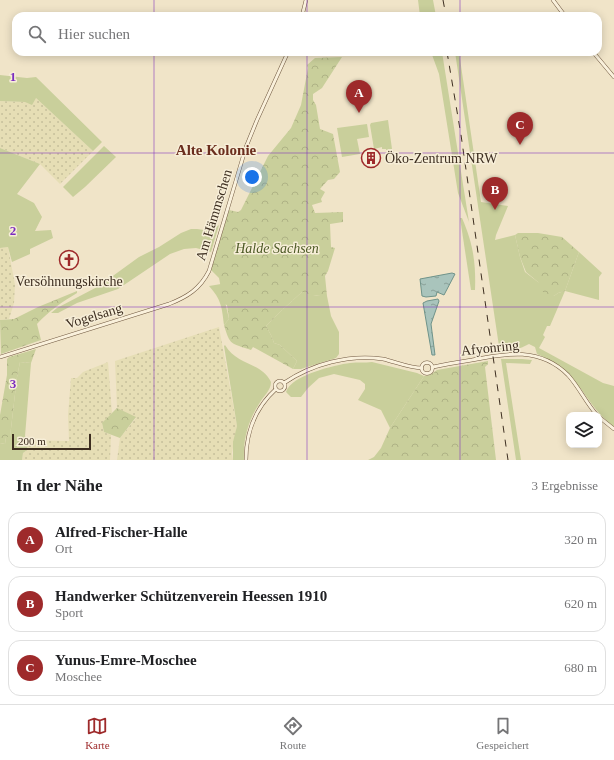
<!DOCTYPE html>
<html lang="de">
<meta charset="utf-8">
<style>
:root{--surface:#fff;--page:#f2f2f2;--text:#202124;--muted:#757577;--line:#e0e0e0;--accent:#9e2a2b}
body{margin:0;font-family:Georgia,serif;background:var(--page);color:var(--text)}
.controls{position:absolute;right:12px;bottom:12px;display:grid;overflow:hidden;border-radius:8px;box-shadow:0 2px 10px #0003}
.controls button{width:36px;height:36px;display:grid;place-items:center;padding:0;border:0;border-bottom:1px solid var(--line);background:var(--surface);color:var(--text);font:20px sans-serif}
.scale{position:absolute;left:12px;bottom:10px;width:79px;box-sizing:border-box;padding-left:4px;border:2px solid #3d2e20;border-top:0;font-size:11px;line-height:14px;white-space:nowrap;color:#3d2e20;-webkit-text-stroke:3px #f7eed8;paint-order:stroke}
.you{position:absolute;left:252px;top:177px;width:14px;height:14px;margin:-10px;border:3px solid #fff;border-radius:50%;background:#1a73e8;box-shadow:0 0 0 6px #1a73e833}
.badge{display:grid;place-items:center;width:26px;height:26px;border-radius:50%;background:var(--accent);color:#fff;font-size:13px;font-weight:700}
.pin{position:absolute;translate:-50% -33px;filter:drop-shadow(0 1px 2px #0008)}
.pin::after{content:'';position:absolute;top:21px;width:14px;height:12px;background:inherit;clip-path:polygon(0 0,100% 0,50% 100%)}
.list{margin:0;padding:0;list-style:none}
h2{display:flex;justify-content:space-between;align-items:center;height:52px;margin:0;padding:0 16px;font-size:17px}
h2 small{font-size:13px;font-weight:400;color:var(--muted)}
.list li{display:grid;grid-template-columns:26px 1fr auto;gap:12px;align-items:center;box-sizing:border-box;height:56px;margin:0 8px 8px;padding:0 8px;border:1px solid var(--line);border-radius:12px}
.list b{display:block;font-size:15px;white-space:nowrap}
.list p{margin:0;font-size:13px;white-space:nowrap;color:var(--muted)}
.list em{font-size:13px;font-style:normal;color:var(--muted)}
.icon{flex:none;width:22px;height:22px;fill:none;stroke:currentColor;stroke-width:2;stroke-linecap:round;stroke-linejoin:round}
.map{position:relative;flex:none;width:614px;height:460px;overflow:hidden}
.search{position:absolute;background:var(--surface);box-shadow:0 2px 10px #0003;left:12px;right:12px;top:12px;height:44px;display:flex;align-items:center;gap:10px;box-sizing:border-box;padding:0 14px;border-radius:12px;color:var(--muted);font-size:15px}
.sheet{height:244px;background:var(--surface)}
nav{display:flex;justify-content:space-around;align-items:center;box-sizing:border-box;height:56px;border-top:1px solid var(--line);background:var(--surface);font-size:11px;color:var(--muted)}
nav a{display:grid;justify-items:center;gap:2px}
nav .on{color:var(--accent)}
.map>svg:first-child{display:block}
.farmland{fill:url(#farmland-dots)}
.green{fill:#c9cf9b}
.forest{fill:url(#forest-crowns)}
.water{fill:url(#water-ripples);stroke:#6f938a}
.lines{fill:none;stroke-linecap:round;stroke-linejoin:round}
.secondary-casing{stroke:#6f573f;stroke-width:4}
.secondary{stroke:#faf1dc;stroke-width:3}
.rail{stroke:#3d2e20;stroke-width:1;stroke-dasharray:7 7;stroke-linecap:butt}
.grid{fill:none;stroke:#7b2cbf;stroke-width:1;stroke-opacity:0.55}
.labels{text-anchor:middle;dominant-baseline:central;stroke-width:3;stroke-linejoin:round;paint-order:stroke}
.poi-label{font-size:14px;fill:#3d2e20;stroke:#f7eed8;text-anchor:start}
.street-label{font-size:14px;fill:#3d2e20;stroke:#f7eed8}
.park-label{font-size:14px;font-style:italic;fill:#4d5a26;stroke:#f7eed8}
.neighbourhood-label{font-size:15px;font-weight:bold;fill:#6b2e1e;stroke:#f7eed8}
.grid-label{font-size:13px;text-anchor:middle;font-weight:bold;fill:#7b2cbf;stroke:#f7eed8;stroke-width:3;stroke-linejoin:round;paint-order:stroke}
</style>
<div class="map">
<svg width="614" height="460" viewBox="0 0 614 460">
<defs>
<pattern id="farmland-dots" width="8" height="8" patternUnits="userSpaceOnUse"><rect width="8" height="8" fill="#e6deb5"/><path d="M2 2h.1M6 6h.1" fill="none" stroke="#c6bf9b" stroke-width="1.8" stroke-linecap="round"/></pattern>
<pattern id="forest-crowns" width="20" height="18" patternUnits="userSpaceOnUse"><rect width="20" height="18" fill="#c9cf9b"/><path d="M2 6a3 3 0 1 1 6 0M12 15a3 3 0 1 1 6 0" fill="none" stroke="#aeb285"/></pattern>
<pattern id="water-ripples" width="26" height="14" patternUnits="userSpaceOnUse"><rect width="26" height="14" fill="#a9c4bc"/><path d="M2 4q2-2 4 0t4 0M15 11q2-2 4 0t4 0" fill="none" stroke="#8ba098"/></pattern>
</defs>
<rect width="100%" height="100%" fill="#f0e4c8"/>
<g class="farmland">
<path d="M 35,97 L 93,151 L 60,184 L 40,164 L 0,148 L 0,101 L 25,102 Z"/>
<path d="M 8,247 L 15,285 L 14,303 L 9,319 L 0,320 L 0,248 Z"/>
<path d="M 219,327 L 237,426 L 232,453 L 233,460 L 117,460 L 120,438 L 136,418 L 117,408 L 115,361 Z"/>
<path d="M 108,362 L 112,413 L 102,424 L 104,432 L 111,435 L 110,460 L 22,460 L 23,453 L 27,450 L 28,440 L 69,441 L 68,415 L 71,378 L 77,378 L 83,372 Z"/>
</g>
<g class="green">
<path d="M 418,0 L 433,0 L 436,16 L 420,16 Z"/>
<path d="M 431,52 L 442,52 L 469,222 L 458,193 L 439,74 Z"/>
<path d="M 455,52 L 459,52 L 481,202 L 508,206 L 496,235 L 495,240 L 515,235 L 520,257 L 525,272 L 538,282 L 554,296 L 558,293 L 565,291 L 579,252 L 602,273 L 599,277 L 599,300 L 565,291 L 550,326 L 547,326 L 543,335 L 545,337 L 539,348 L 603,383 L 614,386 L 614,427 C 595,413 587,395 572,378 C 562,367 550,360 537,354 L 535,347 L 529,344 C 511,353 519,348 504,343 L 505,352 L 500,353 Z"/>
<path d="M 0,75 L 27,78 L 36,77 L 102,142 L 93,151 L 36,98 L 32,105 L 25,102 L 0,101 Z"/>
<path d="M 388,120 L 392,149 L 386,150 L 386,149 L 382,149 L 382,147 L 374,149 L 370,125 L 371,123 Z"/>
<path d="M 367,124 L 369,137 L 357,139 L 360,154 L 342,157 L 337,128 Z"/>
<path d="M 104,146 L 116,157 L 85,187 L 73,197 L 63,187 Z"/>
<path d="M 0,148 L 40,164 L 17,194 L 34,203 L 42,217 L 35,231 L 51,230 L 53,238 L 30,249 L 30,254 L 12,262 L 8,247 L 0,248 Z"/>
<path d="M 460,218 L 462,218 C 473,243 476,263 475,290 L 471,290 Z"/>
<path d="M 219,225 L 211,252 L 196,248 L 184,249 L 170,254 L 118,289 L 77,303 L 58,313 L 51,313 L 57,308 L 99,286 L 139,257 L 159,247 L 181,233 L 191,229 L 197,229 L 211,231 Z"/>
<path d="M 221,284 L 229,319 L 224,325 C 222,307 221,299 209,286 Z"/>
<path d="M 302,292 L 317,296 L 327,296 L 331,316 L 339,332 L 339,354 L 336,358 L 301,369 L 293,369 L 297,361 L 280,345 L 274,343 L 272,337 L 266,326 L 281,311 Z"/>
<path d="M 225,345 C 237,366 262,362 271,382 C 271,391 263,396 259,404 C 248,421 243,439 244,460 L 233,460 L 233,442 L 237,426 L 224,346 Z"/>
<path d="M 501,359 L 522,359 L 532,360 L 530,364 L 506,363 L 521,460 L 516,460 Z"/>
<path d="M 20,362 L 31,363 L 25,436 L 28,440 L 27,450 L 23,453 L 22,460 L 0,460 L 0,443 L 5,444 L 6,437 L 10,437 L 17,377 Z"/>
<path d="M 372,362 L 417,373 L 424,376 L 390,428 L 381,410 L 358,400 L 365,389 L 365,384 L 360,380 L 334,374 L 319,378 L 308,388 L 301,397 L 291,397 L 286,392 C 291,375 335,365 350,363 C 358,362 365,363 372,362 Z"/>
</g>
<g class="forest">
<path d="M 342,57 L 322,88 L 313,94 L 313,100 L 316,105 L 320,129 L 333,134 L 340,172 L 334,179 L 328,180 L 320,189 L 325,192 L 321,199 L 322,202 L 312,205 L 315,213 L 343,212 L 343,222 L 330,224 L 331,247 L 335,248 L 328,271 L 325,276 L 327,296 C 319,296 309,296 302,292 L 281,311 L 266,326 L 272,337 L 274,343 L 280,345 L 297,361 L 293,369 L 253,347 L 251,350 C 231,343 230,346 224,325 L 229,319 L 227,305 L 224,304 L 219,278 L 211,270 L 229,210 L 238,212 L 241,210 L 268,156 L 291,128 L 301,105 L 308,68 L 307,65 L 315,58 Z"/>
<path d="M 518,233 L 538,233 L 562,237 L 579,252 L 565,291 L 558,293 L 554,296 L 544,294 L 538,282 L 526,272 L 520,257 L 515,235 Z"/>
<path d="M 77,291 L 77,293 C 62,302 49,311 37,324 L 41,340 L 1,354 L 0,320 L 14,319 L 38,307 Z"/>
<path d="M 36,349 L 31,363 L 20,362 L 17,377 L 10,437 L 6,437 L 5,444 L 0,443 L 0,415 L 7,375 L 7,359 L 9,357 Z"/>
<path d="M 488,361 L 488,364 L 485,367 L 496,460 L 368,460 L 374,457 L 381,448 L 390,428 L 424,376 L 430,375 L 437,370 Z"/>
<path d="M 117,408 L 136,417 L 120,438 L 104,432 L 102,423 Z"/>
</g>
<g class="water">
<path d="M 452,273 L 455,274 L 444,295 L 437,292 L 436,296 L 426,297 L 422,296 L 420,279 Z"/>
<path d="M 438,299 L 439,301 L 431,324 L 435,355 L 432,355 L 423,303 L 427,301 Z"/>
</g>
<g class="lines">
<g class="secondary-casing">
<g id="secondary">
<path d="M 553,0 L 565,16"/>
<path d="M 302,16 L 306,0"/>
<path d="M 593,52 L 614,77"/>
<path d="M 0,357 L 169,304 C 187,297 200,289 209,271 L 246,147 L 257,120 L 288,52"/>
<circle cx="427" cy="368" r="5.5"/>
<path d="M 433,367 C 446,364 459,362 472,360 C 507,353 540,347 568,375 C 579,387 586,403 597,415"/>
<circle cx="280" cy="386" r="5"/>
<path d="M 284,383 C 312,364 349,354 383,359 C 396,362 409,368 422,368"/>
<path d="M 599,417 L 614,429"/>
<path d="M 246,460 C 246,432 255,408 276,389"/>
</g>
</g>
<use href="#secondary" class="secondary"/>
<g class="rail">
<path d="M 443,0 L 446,16"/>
<path d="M 447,52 L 461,135 L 508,460"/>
</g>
</g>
<path class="grid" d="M 154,0 L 154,16M 307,0 L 307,16M 460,0 L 460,16M 154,52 L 154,460M 307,52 L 307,460M 460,52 L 460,460M 0,153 L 614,153M 0,307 L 614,307"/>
<defs>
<g id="building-ring" transform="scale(1)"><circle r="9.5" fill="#f7eed8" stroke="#9e2a2b" stroke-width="1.5"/><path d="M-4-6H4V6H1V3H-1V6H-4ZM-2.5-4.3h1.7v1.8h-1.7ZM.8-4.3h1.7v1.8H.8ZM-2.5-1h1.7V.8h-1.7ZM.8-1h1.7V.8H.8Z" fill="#9e2a2b"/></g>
<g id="church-ring" transform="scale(1)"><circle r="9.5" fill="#f7eed8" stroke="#9e2a2b" stroke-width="1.5"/><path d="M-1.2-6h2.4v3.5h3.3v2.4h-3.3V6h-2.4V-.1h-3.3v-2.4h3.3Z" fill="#9e2a2b"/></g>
</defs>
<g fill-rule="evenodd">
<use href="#building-ring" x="371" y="158"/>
<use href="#church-ring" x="69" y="260"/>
</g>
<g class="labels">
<g class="poi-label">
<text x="385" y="158">Öko-Zentrum NRW</text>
<text x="69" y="281" text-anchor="middle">Versöhnungskirche</text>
</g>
<g class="street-label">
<text transform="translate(214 215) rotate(-73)">Am Hämmschen</text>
<text transform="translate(94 316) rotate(-17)">Vogelsang</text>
<text transform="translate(490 348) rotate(-6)">Afyonring</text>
</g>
<g class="park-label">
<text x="277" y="248">Halde Sachsen</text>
</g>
<g class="neighbourhood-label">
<text x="216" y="150">Alte Kolonie</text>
</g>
</g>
<g class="grid-label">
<text x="13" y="81">1</text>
<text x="13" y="235">2</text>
<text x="13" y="388">3</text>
</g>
</svg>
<div class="controls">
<button><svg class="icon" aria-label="layers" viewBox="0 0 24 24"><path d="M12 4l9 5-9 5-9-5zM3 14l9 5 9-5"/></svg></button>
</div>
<div class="scale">200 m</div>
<div class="you"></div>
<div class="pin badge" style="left:359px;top:113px">A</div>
<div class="pin badge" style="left:495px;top:210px">B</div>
<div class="pin badge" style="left:520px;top:145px">C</div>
<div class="search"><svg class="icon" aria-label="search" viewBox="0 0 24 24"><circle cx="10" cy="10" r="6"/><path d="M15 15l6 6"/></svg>Hier suchen</div>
</div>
<section class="sheet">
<h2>In der Nähe<small>3 Ergebnisse</small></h2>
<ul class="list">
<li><span class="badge">A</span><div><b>Alfred-Fischer-Halle</b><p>Ort</p></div><em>320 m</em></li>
<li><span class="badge">B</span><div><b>Handwerker Schützenverein Heessen 1910</b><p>Sport</p></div><em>620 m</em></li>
<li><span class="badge">C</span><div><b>Yunus-Emre-Moschee</b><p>Moschee</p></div><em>680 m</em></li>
</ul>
</section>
<nav>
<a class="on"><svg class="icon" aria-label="map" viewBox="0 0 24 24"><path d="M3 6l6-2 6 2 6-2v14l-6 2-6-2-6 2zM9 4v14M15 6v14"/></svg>Karte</a>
<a><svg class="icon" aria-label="directions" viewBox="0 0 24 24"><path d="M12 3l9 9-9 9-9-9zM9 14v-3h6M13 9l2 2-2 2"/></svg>Route</a>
<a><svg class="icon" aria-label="saved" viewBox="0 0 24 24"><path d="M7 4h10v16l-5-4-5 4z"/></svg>Gespeichert</a>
</nav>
